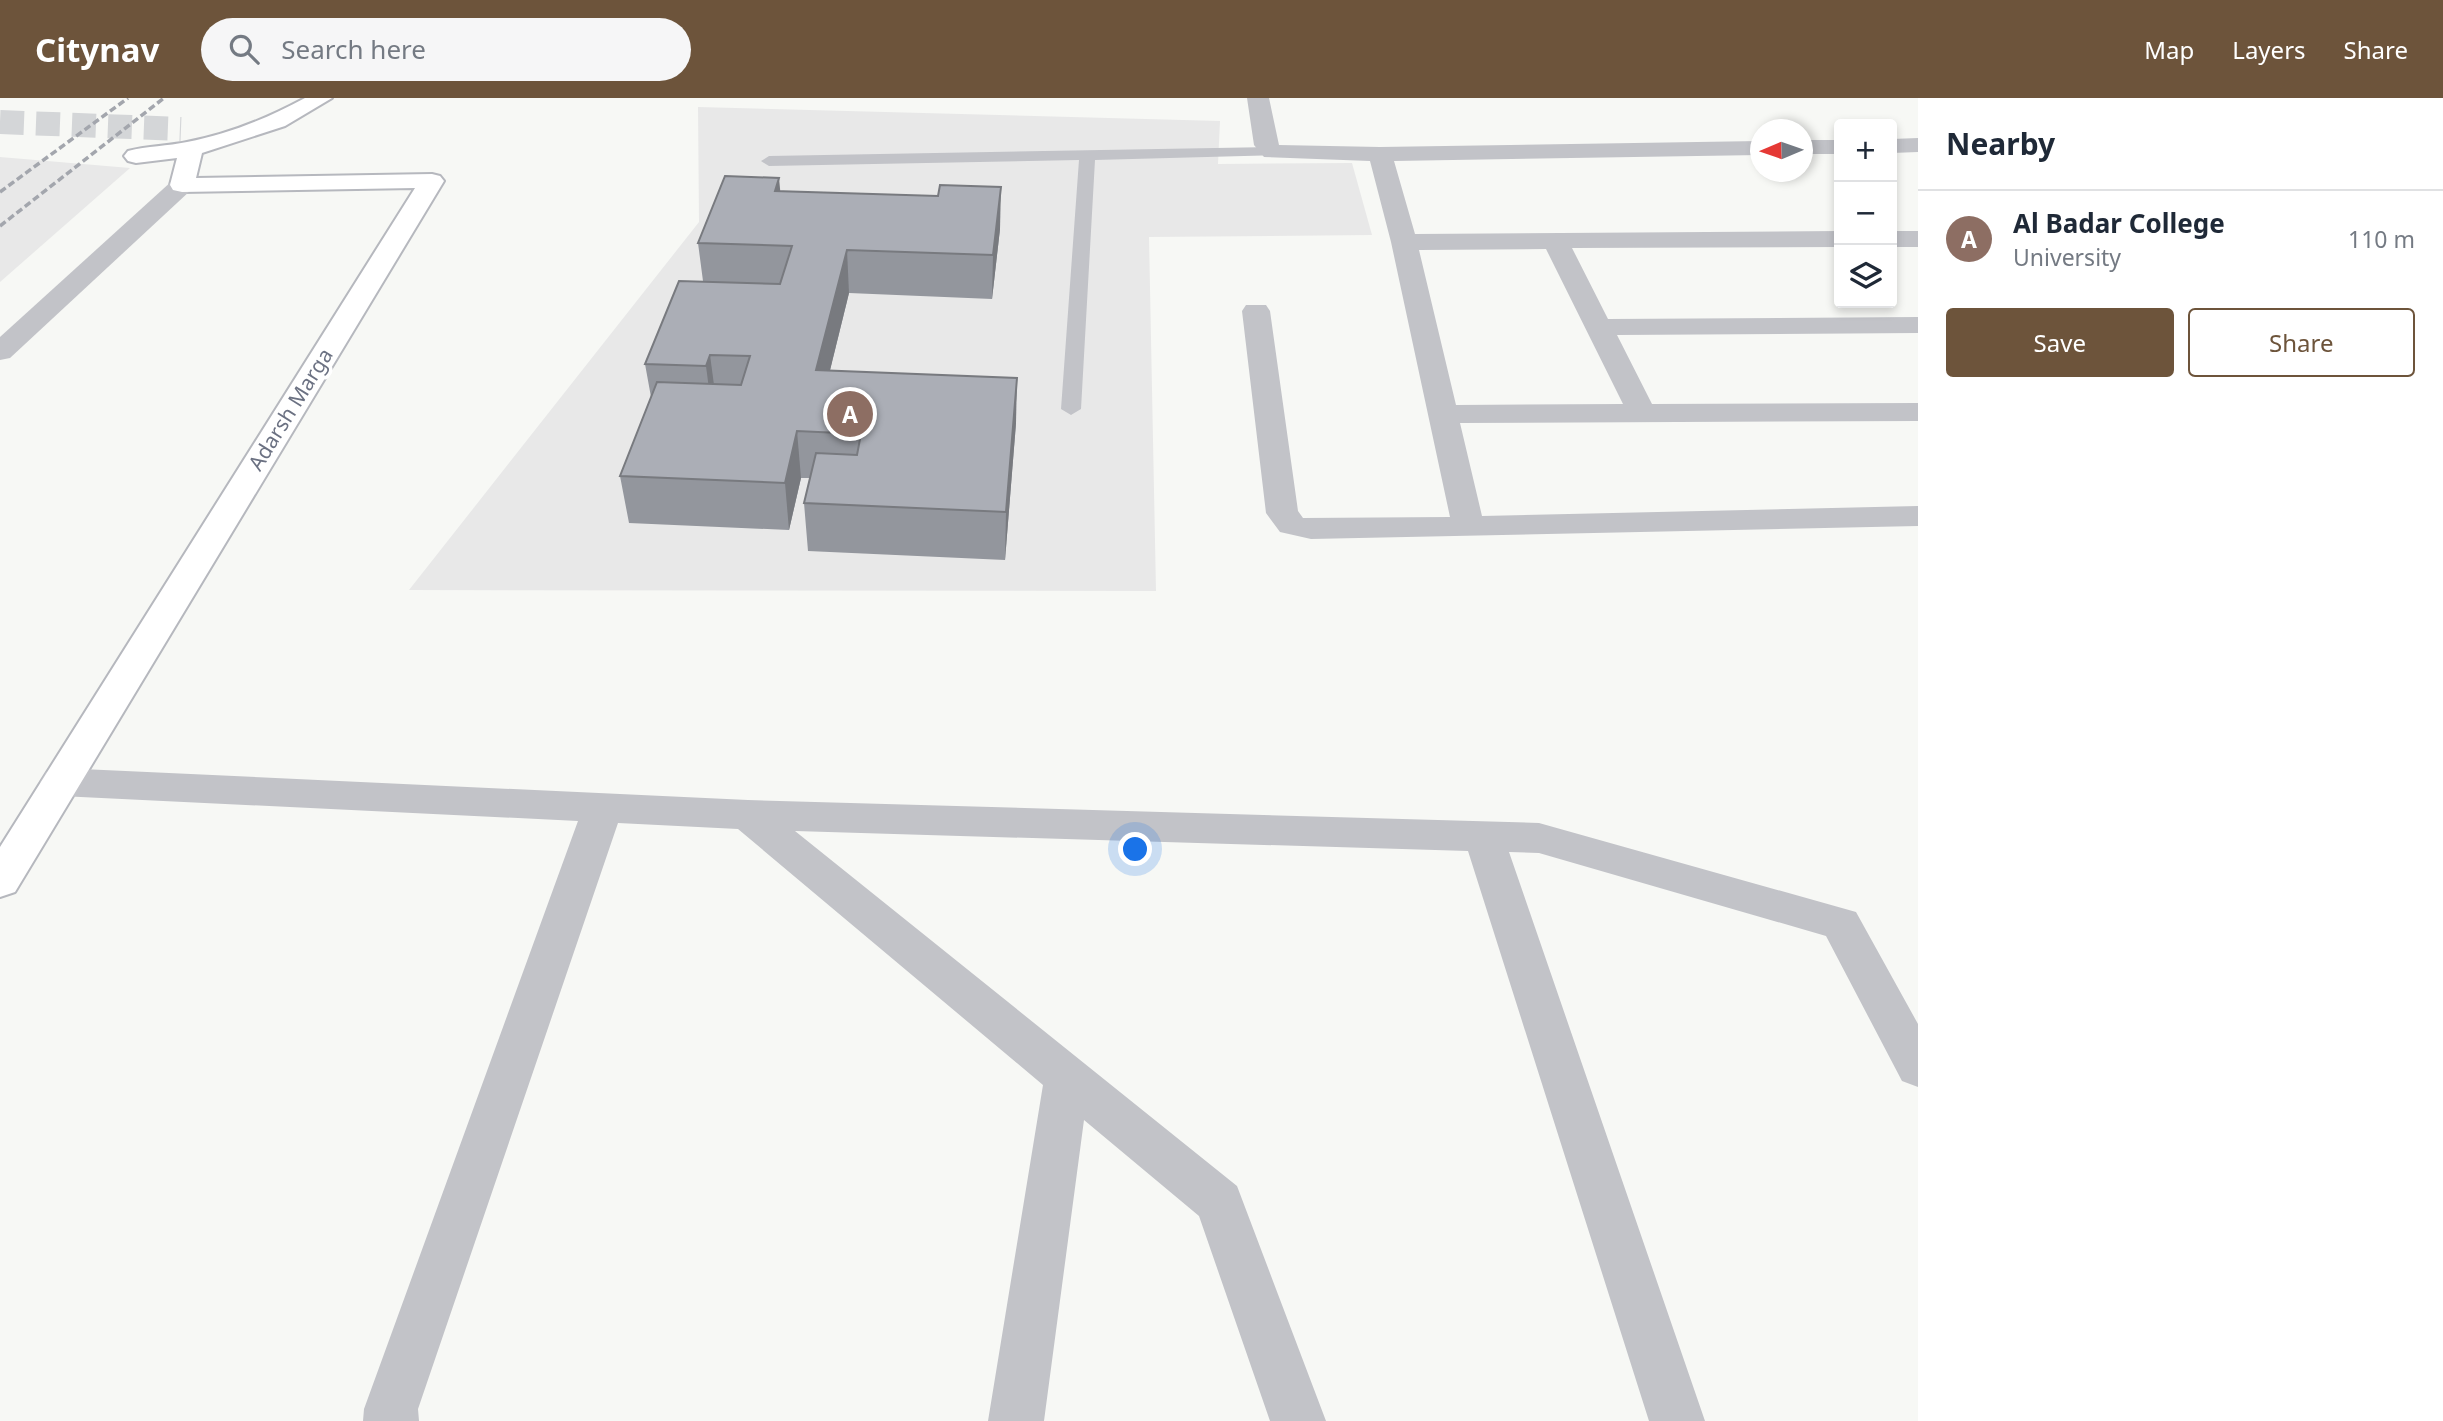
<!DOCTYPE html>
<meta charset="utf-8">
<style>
:root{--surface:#fff;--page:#f6f6f7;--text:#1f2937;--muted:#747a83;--line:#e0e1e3;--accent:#6d543b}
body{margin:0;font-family:"Noto Sans",sans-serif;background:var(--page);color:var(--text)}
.controls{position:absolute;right:21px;top:21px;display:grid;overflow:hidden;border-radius:7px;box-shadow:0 4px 10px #0003}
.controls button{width:63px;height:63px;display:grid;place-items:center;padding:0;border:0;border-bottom:2px solid var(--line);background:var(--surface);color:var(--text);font:35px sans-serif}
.compass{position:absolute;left:1750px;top:21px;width:63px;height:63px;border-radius:50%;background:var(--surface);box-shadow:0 4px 10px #0003;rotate:268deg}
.you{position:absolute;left:1136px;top:752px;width:24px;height:24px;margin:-18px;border:5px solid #fff;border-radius:50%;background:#1a73e8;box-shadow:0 0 0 10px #1a73e833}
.badge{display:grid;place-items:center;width:46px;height:46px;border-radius:50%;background:var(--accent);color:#fff;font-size:23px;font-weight:700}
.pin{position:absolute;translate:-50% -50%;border:4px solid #fff;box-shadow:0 2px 7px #0006}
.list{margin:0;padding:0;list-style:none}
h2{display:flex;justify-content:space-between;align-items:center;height:91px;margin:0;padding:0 28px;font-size:30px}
h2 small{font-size:23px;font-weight:400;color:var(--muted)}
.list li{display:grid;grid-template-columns:46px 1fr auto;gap:21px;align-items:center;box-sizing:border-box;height:98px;padding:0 28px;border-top:2px solid var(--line)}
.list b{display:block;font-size:26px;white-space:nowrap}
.list p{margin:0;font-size:23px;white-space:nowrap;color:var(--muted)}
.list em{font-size:23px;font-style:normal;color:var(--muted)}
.actions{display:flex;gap:14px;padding:21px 28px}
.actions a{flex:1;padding:16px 0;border:2px solid var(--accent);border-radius:7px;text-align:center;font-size:24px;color:var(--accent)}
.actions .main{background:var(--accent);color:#fff}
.icon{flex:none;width:38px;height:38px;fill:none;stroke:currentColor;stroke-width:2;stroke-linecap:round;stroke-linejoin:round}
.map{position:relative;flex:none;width:1918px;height:1323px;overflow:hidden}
header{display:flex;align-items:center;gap:42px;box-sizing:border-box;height:98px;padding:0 35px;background:var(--accent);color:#fff}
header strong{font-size:33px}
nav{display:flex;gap:38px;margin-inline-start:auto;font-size:24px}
.search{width:490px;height:63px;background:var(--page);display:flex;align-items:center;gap:18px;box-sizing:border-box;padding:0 24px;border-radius:38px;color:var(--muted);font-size:26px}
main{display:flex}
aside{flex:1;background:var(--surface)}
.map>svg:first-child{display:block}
.built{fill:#e8e8e8}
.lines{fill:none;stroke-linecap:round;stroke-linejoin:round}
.secondary-tunnel{stroke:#d4d6d8;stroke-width:24;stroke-dasharray:24 12;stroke-linecap:butt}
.secondary-casing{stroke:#b6b8be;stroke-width:4}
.service{fill:#c2c3c8;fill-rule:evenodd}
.minor{fill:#c2c3c8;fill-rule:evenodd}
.secondary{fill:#fff;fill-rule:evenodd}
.rail{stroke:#a3a6ad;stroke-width:3.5;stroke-dasharray:7 3.5;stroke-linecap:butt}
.wall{fill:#93969d}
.shaded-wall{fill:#787a7f}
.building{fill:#abaeb6;stroke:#787a7f;stroke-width:2}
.labels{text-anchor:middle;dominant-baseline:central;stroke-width:7;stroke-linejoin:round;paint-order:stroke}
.far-street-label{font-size:21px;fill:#6b7182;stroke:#fff}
</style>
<header>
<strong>Citynav</strong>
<div class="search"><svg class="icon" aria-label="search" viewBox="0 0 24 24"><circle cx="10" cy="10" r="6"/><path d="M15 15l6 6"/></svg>Search here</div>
<nav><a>Map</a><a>Layers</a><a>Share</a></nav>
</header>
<main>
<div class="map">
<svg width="1918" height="1323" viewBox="0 0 1918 1323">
<rect width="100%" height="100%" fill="#f7f8f5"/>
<g class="built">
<path d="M 698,9 L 1220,23 L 1218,66 L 1352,65 L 1372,137 L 1149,139 L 1156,493 L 409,492 L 699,124 Z"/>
<path d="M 0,59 L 130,70 L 0,184 Z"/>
</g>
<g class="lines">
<path class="secondary-tunnel" d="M 0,24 L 181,31"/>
<g class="secondary-casing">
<path id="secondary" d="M 305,0 L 332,0 L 285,28 L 202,55 L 196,80 L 432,76 L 440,78 L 444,83 L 15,794 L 0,799 L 0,749 L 415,90 L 182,94 L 173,92 L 170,87 L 177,60 L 136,65 L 128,63 L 124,58 L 128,53 C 147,48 168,48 187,44 C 229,36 268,20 305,0 Z"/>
</g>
<path class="service" d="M 1272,49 L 1280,54 L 1278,57 L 1095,62 L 1081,311 L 1071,317 L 1061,311 L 1079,62 L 769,68 L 761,63 L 769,58 Z"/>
<g class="minor">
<path d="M 1247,0 L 1269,0 L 1279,47 L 1380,49 L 1760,43 L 1760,57 L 1394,63 L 1415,136 L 1839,133 L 1839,149 L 1572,150 L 1608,221 L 1918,219 L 1918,235 L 1617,237 L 1652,306 L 1918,305 L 1918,323 L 1460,325 L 1482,418 L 1918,408 L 1918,428 L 1311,441 L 1280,434 L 1266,415 L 1242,213 L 1246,207 L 1266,207 L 1270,213 L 1298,413 L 1303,420 L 1450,419 L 1391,144 L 1370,63 L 1264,59 L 1254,47 ZM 1546,151 L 1623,306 L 1456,307 L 1419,152 Z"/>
<path d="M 1918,40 L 1918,54 L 1892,55 L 1892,41 Z"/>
<rect x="1802" y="42" width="37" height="14"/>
<path d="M 182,80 L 191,82 L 194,87 L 191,92 L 10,260 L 0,262 L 0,239 L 173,82 Z"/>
<rect x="1892" y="133" width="26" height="16"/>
<path d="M 60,670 L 748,702 L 1539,725 L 1856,814 L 1918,926 L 1918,989 L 1902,983 L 1826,838 L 1539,755 L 1509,754 L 1705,1323 L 1649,1323 L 1468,753 L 795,733 L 1237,1088 L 1326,1323 L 1270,1323 L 1199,1118 L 1084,1022 L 1044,1323 L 988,1323 L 1043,987 L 738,731 L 618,725 L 418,1311 L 419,1323 L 363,1323 L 364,1311 L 578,723 L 60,698 L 46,694 L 40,684 L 46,674 Z"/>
</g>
<use href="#secondary" class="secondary"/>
<g class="rail">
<path d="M 0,94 L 128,0"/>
<path d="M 0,128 L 164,0"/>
</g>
</g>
<path class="wall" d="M 780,93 L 1000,131 L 992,201 L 849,195 L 830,272 L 1016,325 L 1005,462 L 808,453 L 804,405 L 810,380 L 801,380 L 789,432 L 629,425 L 620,378 L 651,299 L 645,266 L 703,183 L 698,145 Z"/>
<g class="shaded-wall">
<path d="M 779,80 L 783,122 L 775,93 Z"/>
<path d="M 1001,89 L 1000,131 L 992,201 L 993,157 Z"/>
<path d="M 847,152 L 849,195 L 819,317 L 816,272 Z"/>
<path d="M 710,257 L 716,302 L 712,314 L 706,268 Z"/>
<path d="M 1017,280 L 1016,325 L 1005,462 L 1006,414 Z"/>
<path d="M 797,333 L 801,380 L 789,432 L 785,385 Z"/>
</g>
<path class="building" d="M 725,78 L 779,80 L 775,93 L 938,98 L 940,87 L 1001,89 L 993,157 L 847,152 L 816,272 L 1017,280 L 1006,414 L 804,405 L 816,355 L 857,357 L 861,336 L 797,333 L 785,385 L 620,378 L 657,284 L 741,287 L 750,258 L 710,257 L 706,268 L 645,266 L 679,183 L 780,186 L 792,148 L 698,145 Z"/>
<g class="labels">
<g class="far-street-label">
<text transform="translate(290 311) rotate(-58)">Adarsh Marga</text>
</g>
</g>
</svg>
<div class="controls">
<button>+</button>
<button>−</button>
<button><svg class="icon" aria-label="layers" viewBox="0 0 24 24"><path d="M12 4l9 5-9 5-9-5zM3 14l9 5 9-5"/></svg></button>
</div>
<svg class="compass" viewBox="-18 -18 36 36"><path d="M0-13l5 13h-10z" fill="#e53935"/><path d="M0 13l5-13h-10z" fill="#747a83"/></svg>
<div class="you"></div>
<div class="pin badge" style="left:850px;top:316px;background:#8d6e63">A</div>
</div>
<aside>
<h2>Nearby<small></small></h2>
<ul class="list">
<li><span class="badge" style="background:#8d6e63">A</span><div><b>Al Badar College</b><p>University</p></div><em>110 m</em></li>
</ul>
<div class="actions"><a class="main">Save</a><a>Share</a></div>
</aside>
</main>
